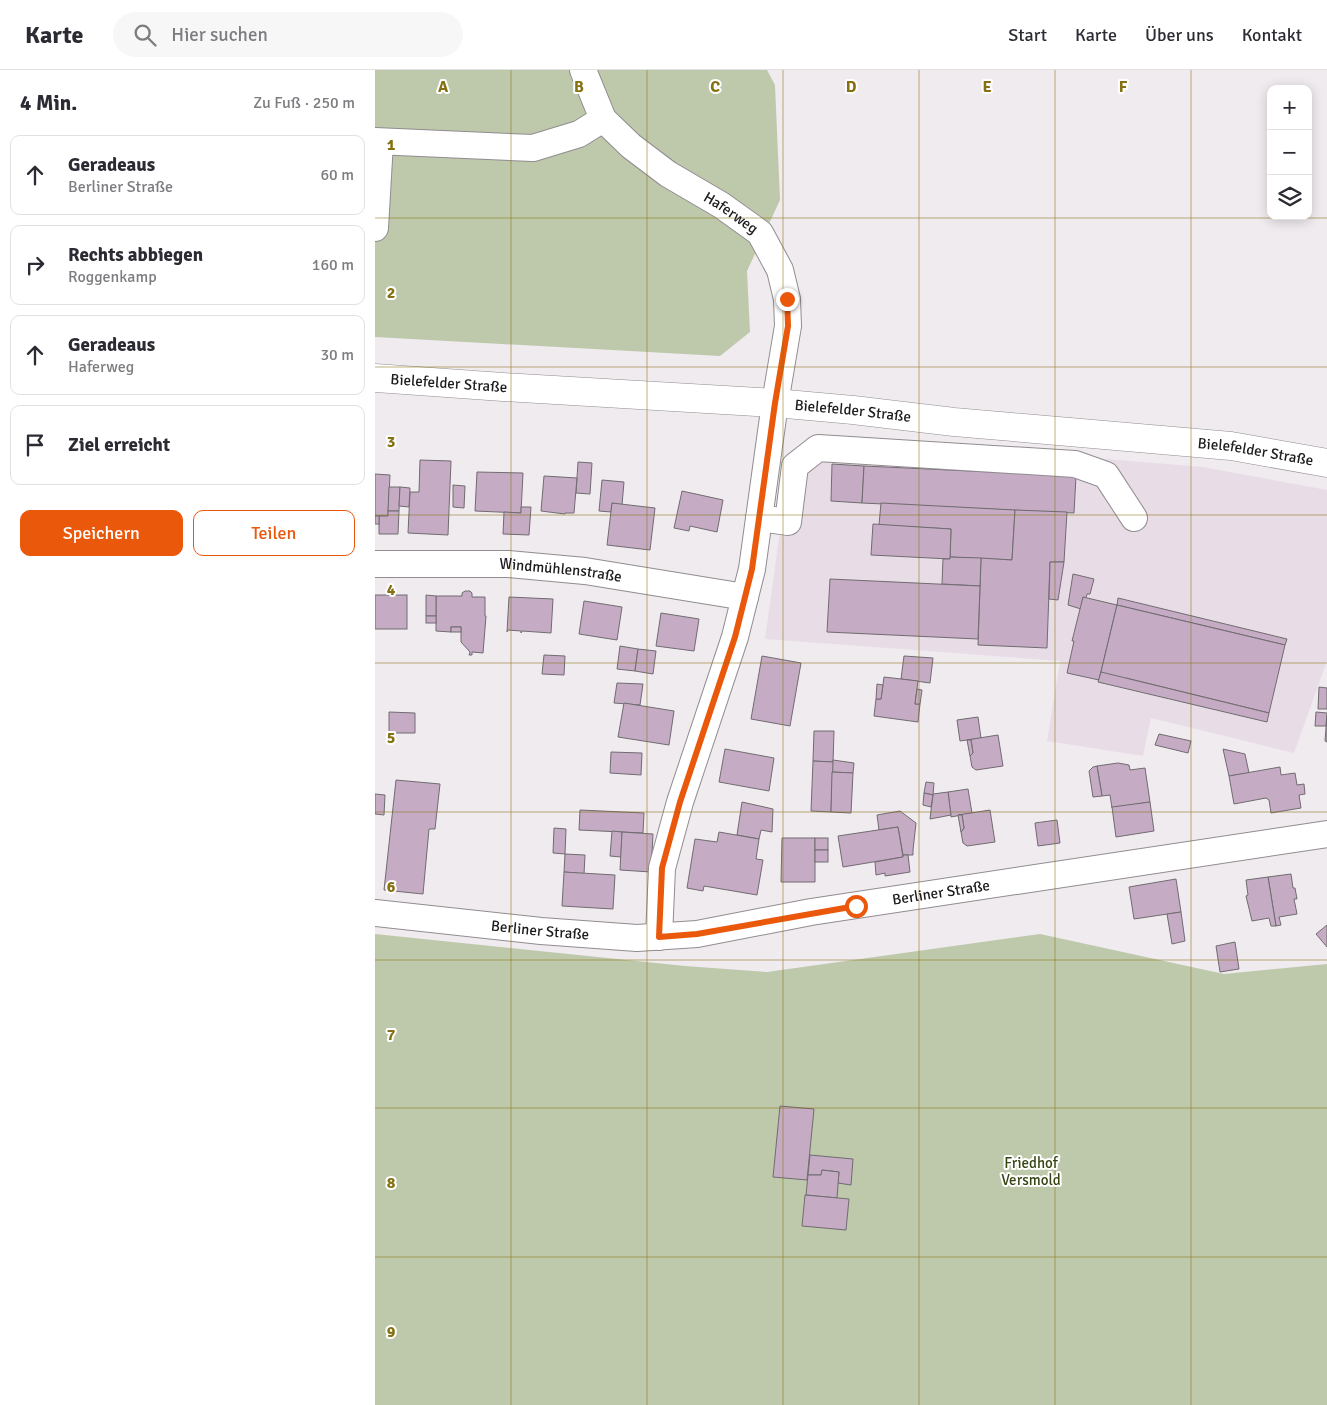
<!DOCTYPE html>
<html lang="de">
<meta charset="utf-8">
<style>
:root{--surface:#fff;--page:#f7f7f7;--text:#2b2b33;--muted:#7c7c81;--line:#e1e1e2;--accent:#ea580c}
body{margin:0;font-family:Signika,sans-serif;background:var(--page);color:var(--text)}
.controls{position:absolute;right:15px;top:15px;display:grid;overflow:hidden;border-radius:10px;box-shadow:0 2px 12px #0003}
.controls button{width:45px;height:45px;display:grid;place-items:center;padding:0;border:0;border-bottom:1px solid var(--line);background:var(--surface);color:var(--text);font:25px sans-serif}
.stop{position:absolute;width:15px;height:15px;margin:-11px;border:4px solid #ea580c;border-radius:50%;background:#fff}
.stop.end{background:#ea580c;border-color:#fff;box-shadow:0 1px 5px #0008}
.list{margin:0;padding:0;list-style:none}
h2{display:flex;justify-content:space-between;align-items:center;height:65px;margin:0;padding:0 20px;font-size:21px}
h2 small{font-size:16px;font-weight:400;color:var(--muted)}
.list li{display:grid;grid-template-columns:32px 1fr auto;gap:15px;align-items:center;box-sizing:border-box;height:80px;margin:0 10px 10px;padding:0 10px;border:1px solid var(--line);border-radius:10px}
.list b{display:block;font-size:19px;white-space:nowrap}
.list p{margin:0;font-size:16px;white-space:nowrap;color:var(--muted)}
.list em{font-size:16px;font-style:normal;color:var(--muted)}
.actions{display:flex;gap:10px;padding:15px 20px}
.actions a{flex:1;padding:11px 0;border:1px solid var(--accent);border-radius:10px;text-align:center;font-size:18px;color:var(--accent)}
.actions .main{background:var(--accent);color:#fff}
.icon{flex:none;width:28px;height:28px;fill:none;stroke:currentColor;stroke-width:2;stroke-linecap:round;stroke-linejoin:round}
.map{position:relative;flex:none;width:952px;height:1335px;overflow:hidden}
header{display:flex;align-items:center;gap:30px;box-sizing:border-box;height:70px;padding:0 25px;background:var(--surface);border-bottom:1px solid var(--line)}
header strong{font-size:24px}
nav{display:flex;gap:28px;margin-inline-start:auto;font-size:18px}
.search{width:350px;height:45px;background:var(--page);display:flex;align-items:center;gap:12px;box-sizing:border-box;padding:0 18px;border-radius:28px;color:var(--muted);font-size:19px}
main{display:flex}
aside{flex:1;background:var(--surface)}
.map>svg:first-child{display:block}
.built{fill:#e8dde7}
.green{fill:#bec9ac}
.building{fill:#c5abc4;stroke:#706c70}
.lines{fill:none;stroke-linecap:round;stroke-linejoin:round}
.minor-casing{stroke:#918c90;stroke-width:28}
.major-casing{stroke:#918c90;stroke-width:29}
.minor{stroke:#fff;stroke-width:26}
.major{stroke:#fff;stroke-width:28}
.route{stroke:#ea580c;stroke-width:6}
.grid{fill:none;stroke:#867112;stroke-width:1;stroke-opacity:0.55}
.labels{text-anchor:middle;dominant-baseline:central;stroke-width:4;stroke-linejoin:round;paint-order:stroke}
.street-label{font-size:15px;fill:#1d1b1d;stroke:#fff}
.park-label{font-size:15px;fill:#354411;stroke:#fff}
.grid-label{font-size:16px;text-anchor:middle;font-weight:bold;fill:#867112;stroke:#fff;stroke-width:4;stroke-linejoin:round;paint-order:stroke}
</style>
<header>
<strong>Karte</strong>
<div class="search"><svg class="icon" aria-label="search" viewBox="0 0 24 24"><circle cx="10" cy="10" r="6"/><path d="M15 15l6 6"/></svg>Hier suchen</div>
<nav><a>Start</a><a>Karte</a><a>Über uns</a><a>Kontakt</a></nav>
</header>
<main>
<aside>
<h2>4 Min.<small>Zu Fuß · 250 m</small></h2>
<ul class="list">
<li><svg class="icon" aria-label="ahead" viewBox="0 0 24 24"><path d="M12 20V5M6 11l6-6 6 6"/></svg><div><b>Geradeaus</b><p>Berliner Straße</p></div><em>60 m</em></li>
<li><svg class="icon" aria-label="right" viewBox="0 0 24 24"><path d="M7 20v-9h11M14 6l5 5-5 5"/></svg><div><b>Rechts abbiegen</b><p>Roggenkamp</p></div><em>160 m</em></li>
<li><svg class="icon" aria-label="ahead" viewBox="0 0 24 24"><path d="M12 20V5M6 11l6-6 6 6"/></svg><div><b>Geradeaus</b><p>Haferweg</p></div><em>30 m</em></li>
<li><svg class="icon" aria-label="arrive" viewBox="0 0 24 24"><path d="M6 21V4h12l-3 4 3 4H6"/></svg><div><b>Ziel erreicht</b></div></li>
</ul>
<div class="actions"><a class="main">Speichern</a><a>Teilen</a></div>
</aside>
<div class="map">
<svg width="952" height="1335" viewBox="0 0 952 1335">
<rect width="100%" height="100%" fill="#f0ebef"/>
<path class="built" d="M 444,365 L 828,397 L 952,420 L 952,591 L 919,683 L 776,648 L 768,686 L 672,671 L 685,591 L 390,569 L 416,381 Z"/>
<g class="green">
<path d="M 0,0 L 392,0 L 400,15 L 405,130 L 372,201 L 375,262 L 345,286 L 0,267 Z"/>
<path d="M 0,864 L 310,896 L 392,902 L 665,864 L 849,904 L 952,894 L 952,1335 L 0,1335 Z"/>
</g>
<g class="building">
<path d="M 45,390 L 76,391 L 73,465 L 33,463 L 35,422 L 44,422 Z"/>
<path d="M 203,392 L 217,393 L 215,424 L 201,423 Z"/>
<path d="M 457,394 L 489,396 L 487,433 L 456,431 Z"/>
<path d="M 489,396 L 701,406 L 699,443 L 487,433 Z"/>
<path d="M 102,402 L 148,403 L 146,443 L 100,441 Z"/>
<path d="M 0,404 L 15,405 L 13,446 L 0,446 Z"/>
<path d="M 169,406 L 202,408 L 199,443 L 190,443 L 190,444 L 166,441 Z"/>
<path d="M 227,410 L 249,412 L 247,435 L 237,433 L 236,442 L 224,441 Z"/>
<path d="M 78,415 L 90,416 L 89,438 L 78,437 Z"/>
<path d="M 14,417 L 25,417 L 24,441 L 13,441 Z"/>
<path d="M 25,417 L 35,418 L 34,437 L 24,436 Z"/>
<path d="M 307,421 L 348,430 L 342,462 L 315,456 L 314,461 L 299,458 Z"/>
<path d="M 237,433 L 280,438 L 275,480 L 232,475 Z"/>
<path d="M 506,433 L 640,440 L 637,490 L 575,487 L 576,459 L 504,455 Z"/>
<path d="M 146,437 L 156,437 L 154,465 L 128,464 L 129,442 L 146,443 Z"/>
<path d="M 640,440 L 692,442 L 689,492 L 675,492 L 672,578 L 603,575 L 606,488 L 637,490 Z"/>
<path d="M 13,441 L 24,441 L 23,464 L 4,464 L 4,446 L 13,446 Z"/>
<rect x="0" y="446" width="4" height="8"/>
<path d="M 498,454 L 576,459 L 575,489 L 496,485 Z"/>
<path d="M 575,487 L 606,488 L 605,516 L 567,514 L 568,489 L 575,489 Z"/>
<path d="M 675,492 L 689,492 L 683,530 L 674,529 Z"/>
<path d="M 698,504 L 719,509 L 715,524 L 712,524 L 711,528 L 708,527 L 706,539 L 693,535 Z"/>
<path d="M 455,509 L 605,516 L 603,569 L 452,562 Z"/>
<path d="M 90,521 L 95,521 L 97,523 L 97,527 L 110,527 L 110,546 L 111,546 L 108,583 L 97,582 L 97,585 L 94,585 L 95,582 L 86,572 L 86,557 L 76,557 L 76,562 L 61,561 L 61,526 L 87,526 L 87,523 Z"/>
<rect x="0" y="525" width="32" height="34"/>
<path d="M 51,525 L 61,526 L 61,546 L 51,546 Z"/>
<path d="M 134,527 L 178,529 L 176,563 L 147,561 L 146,563 L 146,561 L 133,560 L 132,562 Z"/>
<path d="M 708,527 L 742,535 L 724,610 L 692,603 L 699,571 L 697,571 Z"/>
<path d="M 743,528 L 912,569 L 910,575 L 742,535 Z"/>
<path d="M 209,531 L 247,537 L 242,570 L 204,564 Z"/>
<path d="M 742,535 L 910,575 L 894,643 L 751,608 L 749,617 L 724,610 Z"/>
<path d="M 286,543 L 324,549 L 319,581 L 281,576 Z"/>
<rect x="51" y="546" width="10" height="7"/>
<rect x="76" y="557" width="10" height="5"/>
<path d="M 245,576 L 263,579 L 260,601 L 242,599 Z"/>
<path d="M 263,579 L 281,581 L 278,604 L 260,601 Z"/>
<path d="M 169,585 L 190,586 L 189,605 L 167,604 Z"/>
<path d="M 387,586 L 426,593 L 415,656 L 376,649 Z"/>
<path d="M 529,586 L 558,588 L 555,613 L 526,609 Z"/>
<path d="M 726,602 L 894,643 L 892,652 L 723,612 Z"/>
<path d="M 509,607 L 543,611 L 540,634 L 545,634 L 543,652 L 499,646 L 501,629 L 506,629 Z"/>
<path d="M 242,613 L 268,614 L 265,635 L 239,633 Z"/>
<path d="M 502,614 L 508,615 L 506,629 L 501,629 Z"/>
<path d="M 944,617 L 952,618 L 952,639 L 943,639 Z"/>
<path d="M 542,619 L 547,620 L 545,634 L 540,634 Z"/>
<path d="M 249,633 L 299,641 L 294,675 L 243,667 Z"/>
<path d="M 14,642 L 40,643 L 40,663 L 14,663 Z"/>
<path d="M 941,642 L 952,643 L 951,656 L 940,656 Z"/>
<path d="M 952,645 L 952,672 L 950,671 Z"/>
<path d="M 603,647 L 606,668 L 585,671 L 582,650 Z"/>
<path d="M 439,661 L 459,661 L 458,692 L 438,691 Z"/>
<path d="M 784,664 L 816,671 L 813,683 L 780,675 Z"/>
<path d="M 623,665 L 628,696 L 601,700 L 597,697 L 595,686 L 598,683 L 596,670 L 592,670 Z"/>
<path d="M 592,670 L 596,670 L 598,683 L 595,686 Z"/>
<path d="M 350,679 L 399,688 L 394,721 L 344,712 Z"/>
<path d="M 848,679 L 870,684 L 874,703 L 854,706 Z"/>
<path d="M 236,682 L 267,683 L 266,705 L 235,703 Z"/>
<path d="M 458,690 L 479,693 L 478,703 L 457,702 Z"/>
<path d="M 438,691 L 458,692 L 456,742 L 436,741 Z"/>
<path d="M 743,693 L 754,695 L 755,700 L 770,698 L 775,732 L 737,738 L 735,725 L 727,726 L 722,696 Z"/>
<path d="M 722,696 L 727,726 L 718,727 L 714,701 L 718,697 Z"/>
<path d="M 905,697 L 906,705 L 920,703 L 922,715 L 929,714 L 930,724 L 924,725 L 926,738 L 896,743 L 894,730 L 891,728 L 859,734 L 854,706 Z"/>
<path d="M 457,702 L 478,703 L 476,743 L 456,742 Z"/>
<path d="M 21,710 L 65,714 L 60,759 L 54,759 L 48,824 L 9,820 Z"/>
<path d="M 551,712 L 559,713 L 558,725 L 549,723 Z"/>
<path d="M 593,719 L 597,743 L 576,747 L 573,722 Z"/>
<path d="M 573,722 L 576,745 L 555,749 L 558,724 Z"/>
<path d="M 549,723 L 558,725 L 556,737 L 548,735 Z"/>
<path d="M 0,724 L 10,725 L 9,745 L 0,744 Z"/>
<path d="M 367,732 L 398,739 L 397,762 L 386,760 L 384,769 L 362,765 Z"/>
<path d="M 775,732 L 779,761 L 741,767 L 737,737 Z"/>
<path d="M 205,740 L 269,743 L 268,763 L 204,760 Z"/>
<path d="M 615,740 L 620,772 L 592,776 L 588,773 L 586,762 L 589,758 L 587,745 L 583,745 Z"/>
<path d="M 525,741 L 541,753 L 538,780 L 538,785 L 528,785 L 523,757 L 504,760 L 502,745 Z"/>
<path d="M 583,745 L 587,745 L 589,758 L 586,762 Z"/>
<path d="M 682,750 L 685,773 L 663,776 L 660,753 Z"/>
<path d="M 523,757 L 528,787 L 468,797 L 463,766 Z"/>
<path d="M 179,758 L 191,759 L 190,784 L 178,783 Z"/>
<path d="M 237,761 L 247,762 L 246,787 L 235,786 Z"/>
<path d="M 247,762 L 278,764 L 276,802 L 245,800 Z"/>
<path d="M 344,762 L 384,769 L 381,789 L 388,790 L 382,825 L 329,816 L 328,821 L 312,818 L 320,769 L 342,772 Z"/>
<path d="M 407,768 L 440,768 L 440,812 L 406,812 Z"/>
<rect x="440" y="768" width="13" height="12"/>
<rect x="440" y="780" width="13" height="12"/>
<path d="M 190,784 L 210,785 L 209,804 L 189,802 Z"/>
<path d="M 528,785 L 533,785 L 535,802 L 510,806 L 510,803 L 501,805 L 500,792 L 528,787 Z"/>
<path d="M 189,802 L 240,805 L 238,839 L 187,836 Z"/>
<path d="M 916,804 L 918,818 L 920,818 L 922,829 L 919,829 L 922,844 L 904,847 L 906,855 L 901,856 L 893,807 Z"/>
<path d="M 893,807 L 901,856 L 896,856 L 894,848 L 877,851 L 871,826 L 873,825 L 871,810 Z"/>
<path d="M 801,809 L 806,842 L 759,849 L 754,817 Z"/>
<path d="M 806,842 L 810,871 L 797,874 L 792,844 Z"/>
<path d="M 952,855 L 952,877 L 941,864 Z"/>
<path d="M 860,872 L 864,899 L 845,902 L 841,876 Z"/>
<path d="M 405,1036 L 439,1039 L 432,1110 L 398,1107 Z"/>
<path d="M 435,1085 L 478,1089 L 476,1115 L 463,1113 L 464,1102 L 447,1100 L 446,1105 L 433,1105 Z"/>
<path d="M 447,1100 L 464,1102 L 462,1128 L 431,1125 L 433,1105 L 446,1105 Z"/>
<path d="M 430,1125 L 474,1129 L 471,1160 L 427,1156 Z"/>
</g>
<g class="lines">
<g class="minor-casing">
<g id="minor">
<path id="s1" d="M 208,0 L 228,49 L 256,76 L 293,104 L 346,135 L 385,163 L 405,200 L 412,229 L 413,256 L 400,333 L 377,499 L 360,567 L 305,732 L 287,798 L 284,867"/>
<path d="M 0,71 L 158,78 L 204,64 L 228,49"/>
<path d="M 0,158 L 5,72"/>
<path d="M 384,448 L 413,452 L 420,396 L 443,378 L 700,394 L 731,405 L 759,448"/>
<path id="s2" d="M 0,494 L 133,494 L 210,501 L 370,527"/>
<path id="s3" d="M 0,843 L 166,861 L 262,868 L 322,864 L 436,842 L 952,764"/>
</g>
</g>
<g class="major-casing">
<g id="major">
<path id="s4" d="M 0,308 L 128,317 L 400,333 L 478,340 L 579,352 L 856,376 L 952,393"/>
</g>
</g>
<use href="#minor" class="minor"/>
<use href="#major" class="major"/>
</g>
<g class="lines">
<path class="route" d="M 412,229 L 413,256 L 400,333 L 377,499 L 360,567 L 305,732 L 287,798 L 284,867 L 322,864 L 481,836"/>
</g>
<path class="grid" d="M 136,0 L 136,1335M 272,0 L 272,1335M 408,0 L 408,1335M 544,0 L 544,1335M 680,0 L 680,1335M 816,0 L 816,1335M 0,148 L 952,148M 0,297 L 952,297M 0,445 L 952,445M 0,593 L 952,593M 0,742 L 952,742M 0,890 L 952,890M 0,1038 L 952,1038M 0,1187 L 952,1187"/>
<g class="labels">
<g class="street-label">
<text stroke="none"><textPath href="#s1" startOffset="212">Haferweg</textPath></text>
<text stroke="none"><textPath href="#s4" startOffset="74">Bielefelder Straße</textPath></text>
<text stroke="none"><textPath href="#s4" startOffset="479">Bielefelder Straße</textPath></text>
<text stroke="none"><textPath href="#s4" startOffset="884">Bielefelder Straße</textPath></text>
<text stroke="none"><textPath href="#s2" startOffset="186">Windmühlenstraße</textPath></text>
<text stroke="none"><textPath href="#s3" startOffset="571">Berliner Straße</textPath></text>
<text stroke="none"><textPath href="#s3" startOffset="166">Berliner Straße</textPath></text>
</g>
<g class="park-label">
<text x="656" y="1093">Friedhof<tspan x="656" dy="17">Versmold</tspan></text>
</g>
</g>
<g class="grid-label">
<text x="68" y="22">A</text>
<text x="204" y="22">B</text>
<text x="340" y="22">C</text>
<text x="476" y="22">D</text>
<text x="612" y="22">E</text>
<text x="748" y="22">F</text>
<text x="16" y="80">1</text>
<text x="16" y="228">2</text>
<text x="16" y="377">3</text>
<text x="16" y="525">4</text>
<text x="16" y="673">5</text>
<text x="16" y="822">6</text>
<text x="16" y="970">7</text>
<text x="16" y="1118">8</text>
<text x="16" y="1267">9</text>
</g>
</svg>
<div class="controls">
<button>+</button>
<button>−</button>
<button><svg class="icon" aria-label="layers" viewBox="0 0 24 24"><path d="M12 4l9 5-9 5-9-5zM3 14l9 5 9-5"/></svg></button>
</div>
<div class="stop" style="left:481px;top:836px"></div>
<div class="stop end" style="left:412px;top:229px"></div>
</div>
</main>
